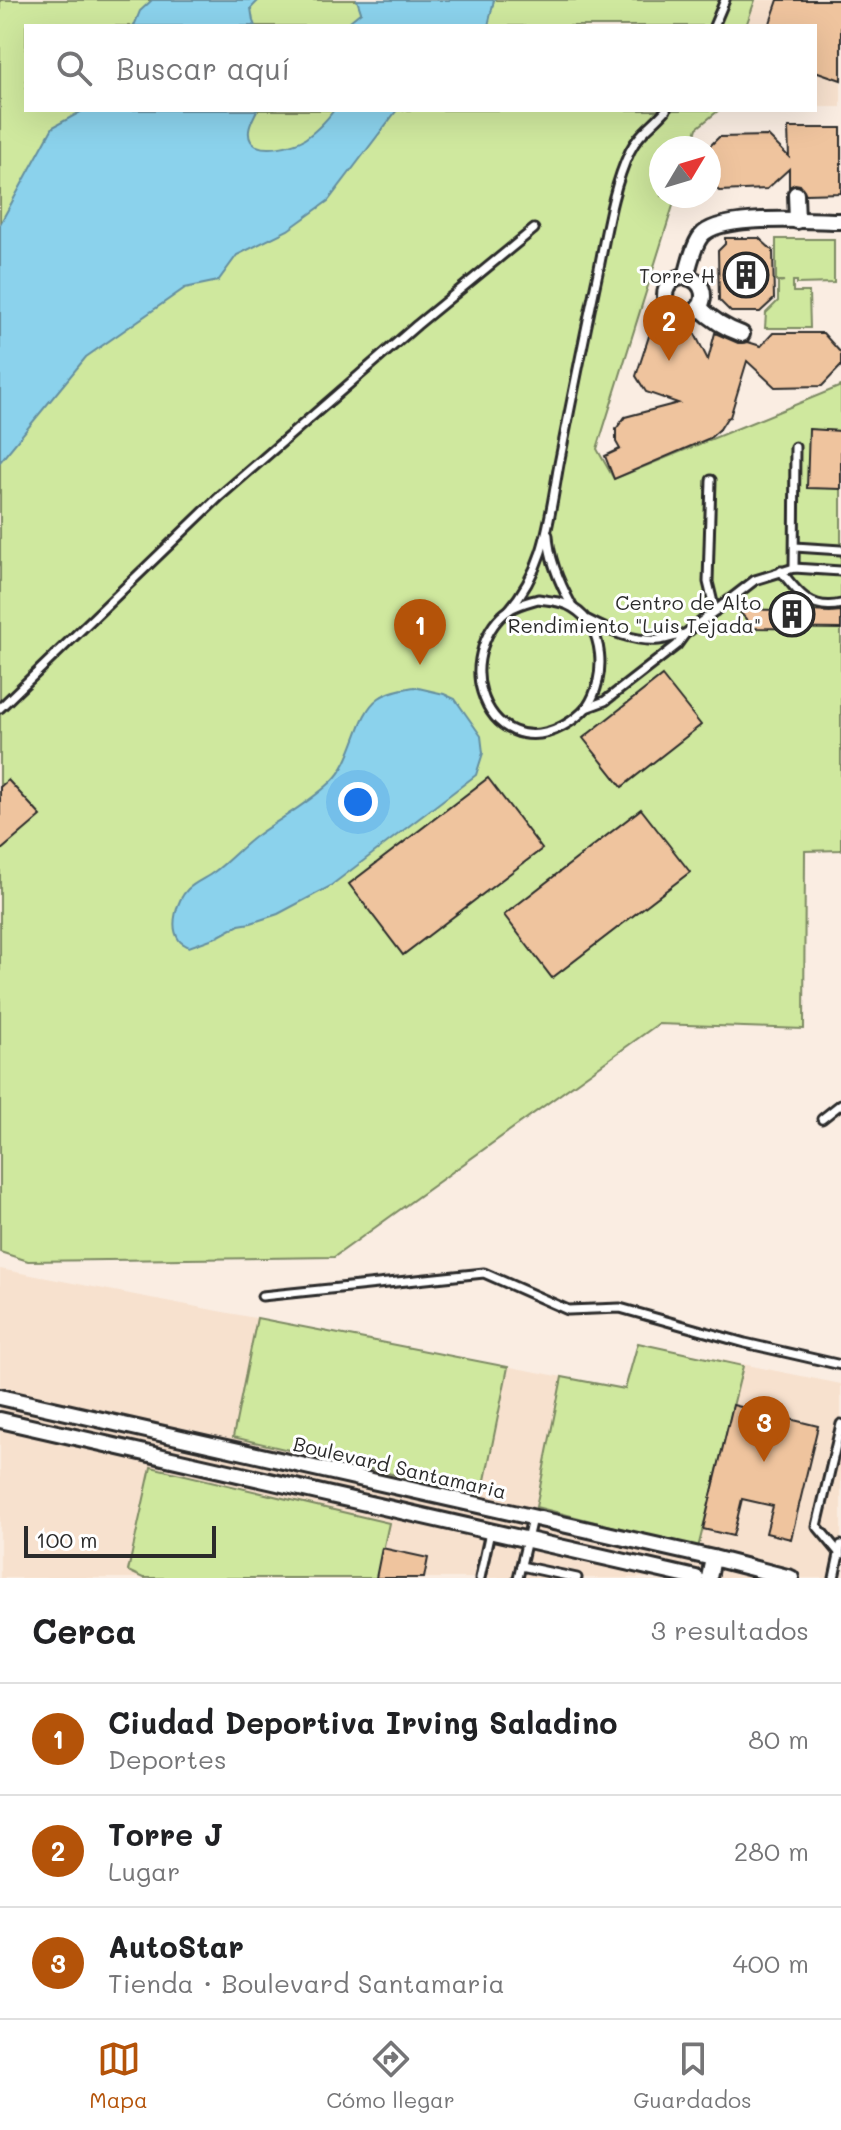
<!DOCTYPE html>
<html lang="es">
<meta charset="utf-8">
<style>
:root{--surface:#fff;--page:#f2f2f2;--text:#202124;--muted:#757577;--line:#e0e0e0;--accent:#b45309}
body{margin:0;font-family:Mali,sans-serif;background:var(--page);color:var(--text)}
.compass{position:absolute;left:649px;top:136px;width:72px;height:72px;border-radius:50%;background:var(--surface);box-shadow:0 8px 32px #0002;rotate:52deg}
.scale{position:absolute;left:24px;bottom:20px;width:192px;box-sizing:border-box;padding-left:8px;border:4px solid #2b2b2b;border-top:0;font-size:22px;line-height:28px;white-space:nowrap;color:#2b2b2b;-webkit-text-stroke:6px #fff;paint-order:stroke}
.you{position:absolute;left:358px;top:802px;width:28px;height:28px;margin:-20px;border:6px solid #fff;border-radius:50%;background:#1a73e8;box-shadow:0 0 0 12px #1a73e833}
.badge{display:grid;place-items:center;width:52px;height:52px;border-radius:50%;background:var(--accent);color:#fff;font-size:26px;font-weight:700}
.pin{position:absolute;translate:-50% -66px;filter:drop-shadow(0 2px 4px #0008)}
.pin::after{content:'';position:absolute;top:42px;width:28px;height:24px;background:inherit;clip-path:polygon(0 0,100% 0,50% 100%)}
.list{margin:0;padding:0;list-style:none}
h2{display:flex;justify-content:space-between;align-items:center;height:104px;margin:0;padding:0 32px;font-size:34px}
h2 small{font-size:26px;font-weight:400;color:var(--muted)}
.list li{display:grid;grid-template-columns:52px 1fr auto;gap:24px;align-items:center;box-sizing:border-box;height:112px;padding:0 32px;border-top:2px solid var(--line)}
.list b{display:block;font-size:30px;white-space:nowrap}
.list p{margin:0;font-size:26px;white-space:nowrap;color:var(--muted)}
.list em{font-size:26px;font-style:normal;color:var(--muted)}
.icon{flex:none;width:44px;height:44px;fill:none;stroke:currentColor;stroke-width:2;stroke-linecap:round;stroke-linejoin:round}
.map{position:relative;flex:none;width:841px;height:1578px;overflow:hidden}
.search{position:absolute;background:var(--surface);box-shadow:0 8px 32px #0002;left:24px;right:24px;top:24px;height:88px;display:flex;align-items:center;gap:20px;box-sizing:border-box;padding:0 28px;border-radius:0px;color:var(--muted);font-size:30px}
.sheet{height:440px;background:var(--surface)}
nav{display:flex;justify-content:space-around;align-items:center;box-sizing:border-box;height:112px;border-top:2px solid var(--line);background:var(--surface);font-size:22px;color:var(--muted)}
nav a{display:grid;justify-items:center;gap:4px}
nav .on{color:var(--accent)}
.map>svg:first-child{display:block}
.built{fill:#f7e1ce}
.green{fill:#cfe89e;stroke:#7d8a64;stroke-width:2}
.water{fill:#8bd2ec;stroke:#658f9f;stroke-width:2}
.building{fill:#efc49e;stroke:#2b2b2b;stroke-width:2}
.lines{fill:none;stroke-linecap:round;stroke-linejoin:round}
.service-casing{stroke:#2b2b2b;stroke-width:13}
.minor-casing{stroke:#2b2b2b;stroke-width:20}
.service{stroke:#fff;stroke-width:7}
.minor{stroke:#fff;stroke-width:14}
.labels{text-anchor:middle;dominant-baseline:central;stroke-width:6;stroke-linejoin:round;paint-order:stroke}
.poi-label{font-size:20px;fill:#2b2b2b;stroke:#fff;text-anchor:end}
.street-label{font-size:20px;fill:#2b2b2b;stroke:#fff}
</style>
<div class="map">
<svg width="841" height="1578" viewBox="0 0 841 1578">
<rect width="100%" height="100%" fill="#faede2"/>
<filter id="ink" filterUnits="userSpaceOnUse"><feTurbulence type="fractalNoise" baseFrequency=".0125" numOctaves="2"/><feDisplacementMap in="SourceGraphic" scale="16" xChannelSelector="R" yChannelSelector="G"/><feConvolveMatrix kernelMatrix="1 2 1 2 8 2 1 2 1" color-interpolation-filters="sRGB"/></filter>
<g filter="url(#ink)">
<g class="built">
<path d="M 755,0 L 841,0 L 841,107 L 815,107 L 815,26 L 746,26 Z"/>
<path d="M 0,1269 L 625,1389 L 638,1343 L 841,1384 L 841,1578 L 0,1578 Z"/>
</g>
<g class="green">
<path d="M 0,0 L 755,0 L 746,26 L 26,26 L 26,110 L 719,110 L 697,128 L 691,148 L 661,148 L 661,196 L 676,196 L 597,449 L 614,479 L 841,386 L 841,850 L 805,851 L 804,1029 L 658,1024 L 334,1257 L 28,1261 L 0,1252 Z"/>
<path d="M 776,239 L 834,239 L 834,283 L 797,284 L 797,281 L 793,281 L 793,292 L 809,292 L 810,328 L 765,328 L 766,313 L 778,301 L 778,282 L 784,281 L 776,281 Z"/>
<path d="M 257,1318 L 508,1367 L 482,1495 L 233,1437 Z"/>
<path d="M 638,1343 L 743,1366 L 698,1548 L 536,1507 L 562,1377 L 625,1389 Z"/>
<path d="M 151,1467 L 389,1523 L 377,1578 L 143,1578 L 128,1571 Z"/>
</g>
<g class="water">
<path d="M 152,0 L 259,0 L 251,8 L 253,21 L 255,26 L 134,26 L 140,11 Z"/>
<path d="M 357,0 L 494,0 L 488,26 L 349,26 L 350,21 L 361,12 Z"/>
<path d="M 84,110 L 257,110 C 253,119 245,131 251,141 C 259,155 296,145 306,138 C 317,130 326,121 334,110 L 397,110 L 328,201 L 288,230 L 237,255 L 218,281 L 185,288 L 86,357 L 0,462 L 0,224 L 53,127 Z"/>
<path d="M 414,687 L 444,694 L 455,699 L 481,736 L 483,753 L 476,775 L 329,887 L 278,914 L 251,923 L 239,925 L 219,936 L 189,947 C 185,945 181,943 179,940 C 169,926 177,900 188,889 C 195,882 206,878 214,872 C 229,861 241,847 256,836 C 281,818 309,803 331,782 C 356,759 355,715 379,698 C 389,691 403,689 414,687 Z"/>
</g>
<g class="building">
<path d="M 778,0 L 841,0 L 841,80 L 815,71 L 815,26 L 769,26 Z"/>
<path d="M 788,128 L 841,128 L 841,193 L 806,194 L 800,185 L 795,184 L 789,187 L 789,169 L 767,189 L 719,191 L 709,180 L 709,147 L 719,137 L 768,136 L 789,157 Z"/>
<path d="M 725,238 L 759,238 L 773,251 L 774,299 L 760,312 L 731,312 L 719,300 L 718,251 L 725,244 Z"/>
<path d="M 667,321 L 693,330 L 708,360 L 715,333 L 738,343 L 748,342 L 761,346 L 773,333 L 823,333 L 841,353 L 841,366 L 822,386 L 775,387 L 747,361 L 730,417 L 727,418 L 720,429 L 710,438 L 614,479 L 605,456 L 620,449 L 616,442 L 616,429 L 625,417 L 678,403 L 646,392 L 636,376 L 651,330 Z"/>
<path d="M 809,429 L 841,431 L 841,489 L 807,488 Z"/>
<path d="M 783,596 L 790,599 L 790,610 L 830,612 L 841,611 L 841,629 L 754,628 L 737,609 L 779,610 L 778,601 Z"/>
<path d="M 662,676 L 701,725 L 622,787 L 583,738 Z"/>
<path d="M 488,778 L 542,849 L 403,955 L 349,884 Z"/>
<path d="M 8,780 L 41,816 L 0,851 L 0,787 Z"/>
<path d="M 641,809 L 690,872 L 552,978 L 504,915 Z"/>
<path d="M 733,1405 L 818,1426 L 791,1539 L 766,1533 L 773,1506 L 742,1499 L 733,1536 L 703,1529 Z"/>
<path d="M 382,1548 L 428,1558 L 424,1578 L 376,1578 Z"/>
</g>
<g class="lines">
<g class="service-casing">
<g id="service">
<path d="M 714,26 L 725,0"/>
<path d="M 711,480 L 708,582 L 715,611"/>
<path d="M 548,535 C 549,560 560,584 572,606"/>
<path d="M 795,547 L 841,550"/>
<path d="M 794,568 L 795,447"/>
<path d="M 781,571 C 798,593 811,611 841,604"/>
<path d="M 538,599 C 550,601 563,601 573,608 C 605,627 607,678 587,707 C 581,714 572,721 563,726 C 528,745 494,731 482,692 C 473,664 485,626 509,610 C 518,604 528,602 538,599 Z"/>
<path d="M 508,611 C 546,567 549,519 559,464 C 572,398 585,333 599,268 C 607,228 613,187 630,151 C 638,134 654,124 666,110"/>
<path d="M 588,620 C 609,631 634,642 659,640 C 667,639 676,636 685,634"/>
<path d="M 0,708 L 220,496 L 417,325 L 534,229"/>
<path d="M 586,708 L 605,701 L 677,645 L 685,634 L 755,580 L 794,568 L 841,571"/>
<path d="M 822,1119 L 841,1104"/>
<path d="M 262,1296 L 484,1273 L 568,1310 L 620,1308 L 745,1343 L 841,1365"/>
<path d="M 841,1424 L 817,1526 L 841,1555"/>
<path d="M 521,1566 L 577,1578"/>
<path d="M 480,1578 L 490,1532"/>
<path d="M 518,1578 L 532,1518"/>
<path d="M 834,1578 L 841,1545"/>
</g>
</g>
<g class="minor-casing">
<g id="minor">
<path d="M 796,194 L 797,221"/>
<path d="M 686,277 C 689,266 693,246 701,236 C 720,213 811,221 841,221"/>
<circle cx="684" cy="296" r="19"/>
<path d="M 699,307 C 712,320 725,328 742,334"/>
<path d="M 0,1397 L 713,1558 L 791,1578"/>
<path d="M 0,1420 L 696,1578"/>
<path d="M 709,1578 L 713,1558"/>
</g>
</g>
<use href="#service" class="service"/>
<use href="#minor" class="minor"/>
</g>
</g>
<defs>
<g id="building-ring" transform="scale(2.3)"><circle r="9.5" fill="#fff" stroke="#2b2b2b" stroke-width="1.5"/><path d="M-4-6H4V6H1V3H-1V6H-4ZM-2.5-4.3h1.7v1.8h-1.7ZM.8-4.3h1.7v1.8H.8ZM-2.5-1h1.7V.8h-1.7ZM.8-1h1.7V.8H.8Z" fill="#2b2b2b"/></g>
</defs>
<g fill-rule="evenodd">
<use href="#building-ring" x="746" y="275"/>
<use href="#building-ring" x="792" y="614"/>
</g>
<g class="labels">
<g class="poi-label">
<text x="715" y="275">Torre H</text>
<text x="761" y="602">Centro de Alto<tspan x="761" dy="23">Rendimiento "Luis Tejada"</tspan></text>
</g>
<g class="street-label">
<text transform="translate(400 1467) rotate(13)">Boulevard Santamaria</text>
</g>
</g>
</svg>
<svg class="compass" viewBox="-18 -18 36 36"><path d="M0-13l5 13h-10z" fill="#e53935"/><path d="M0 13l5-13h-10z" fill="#757577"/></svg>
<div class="scale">100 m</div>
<div class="you"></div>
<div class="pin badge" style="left:420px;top:665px">1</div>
<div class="pin badge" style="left:669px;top:361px">2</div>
<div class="pin badge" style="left:764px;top:1462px">3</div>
<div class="search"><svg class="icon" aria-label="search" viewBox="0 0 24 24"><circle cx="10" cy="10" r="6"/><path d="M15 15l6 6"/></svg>Buscar aquí</div>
</div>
<section class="sheet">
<h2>Cerca<small>3 resultados</small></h2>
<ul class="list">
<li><span class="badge">1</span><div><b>Ciudad Deportiva Irving Saladino</b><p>Deportes</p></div><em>80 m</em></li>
<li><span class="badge">2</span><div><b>Torre J</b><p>Lugar</p></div><em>280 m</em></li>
<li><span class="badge">3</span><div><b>AutoStar</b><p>Tienda · Boulevard Santamaria</p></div><em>400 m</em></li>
</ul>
</section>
<nav>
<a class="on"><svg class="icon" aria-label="map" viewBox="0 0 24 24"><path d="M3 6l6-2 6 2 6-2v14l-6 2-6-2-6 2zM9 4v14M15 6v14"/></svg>Mapa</a>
<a><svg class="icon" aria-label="directions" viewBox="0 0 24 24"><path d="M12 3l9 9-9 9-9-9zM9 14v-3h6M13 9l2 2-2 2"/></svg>Cómo llegar</a>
<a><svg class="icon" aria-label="saved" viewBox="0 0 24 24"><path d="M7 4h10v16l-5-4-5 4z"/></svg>Guardados</a>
</nav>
